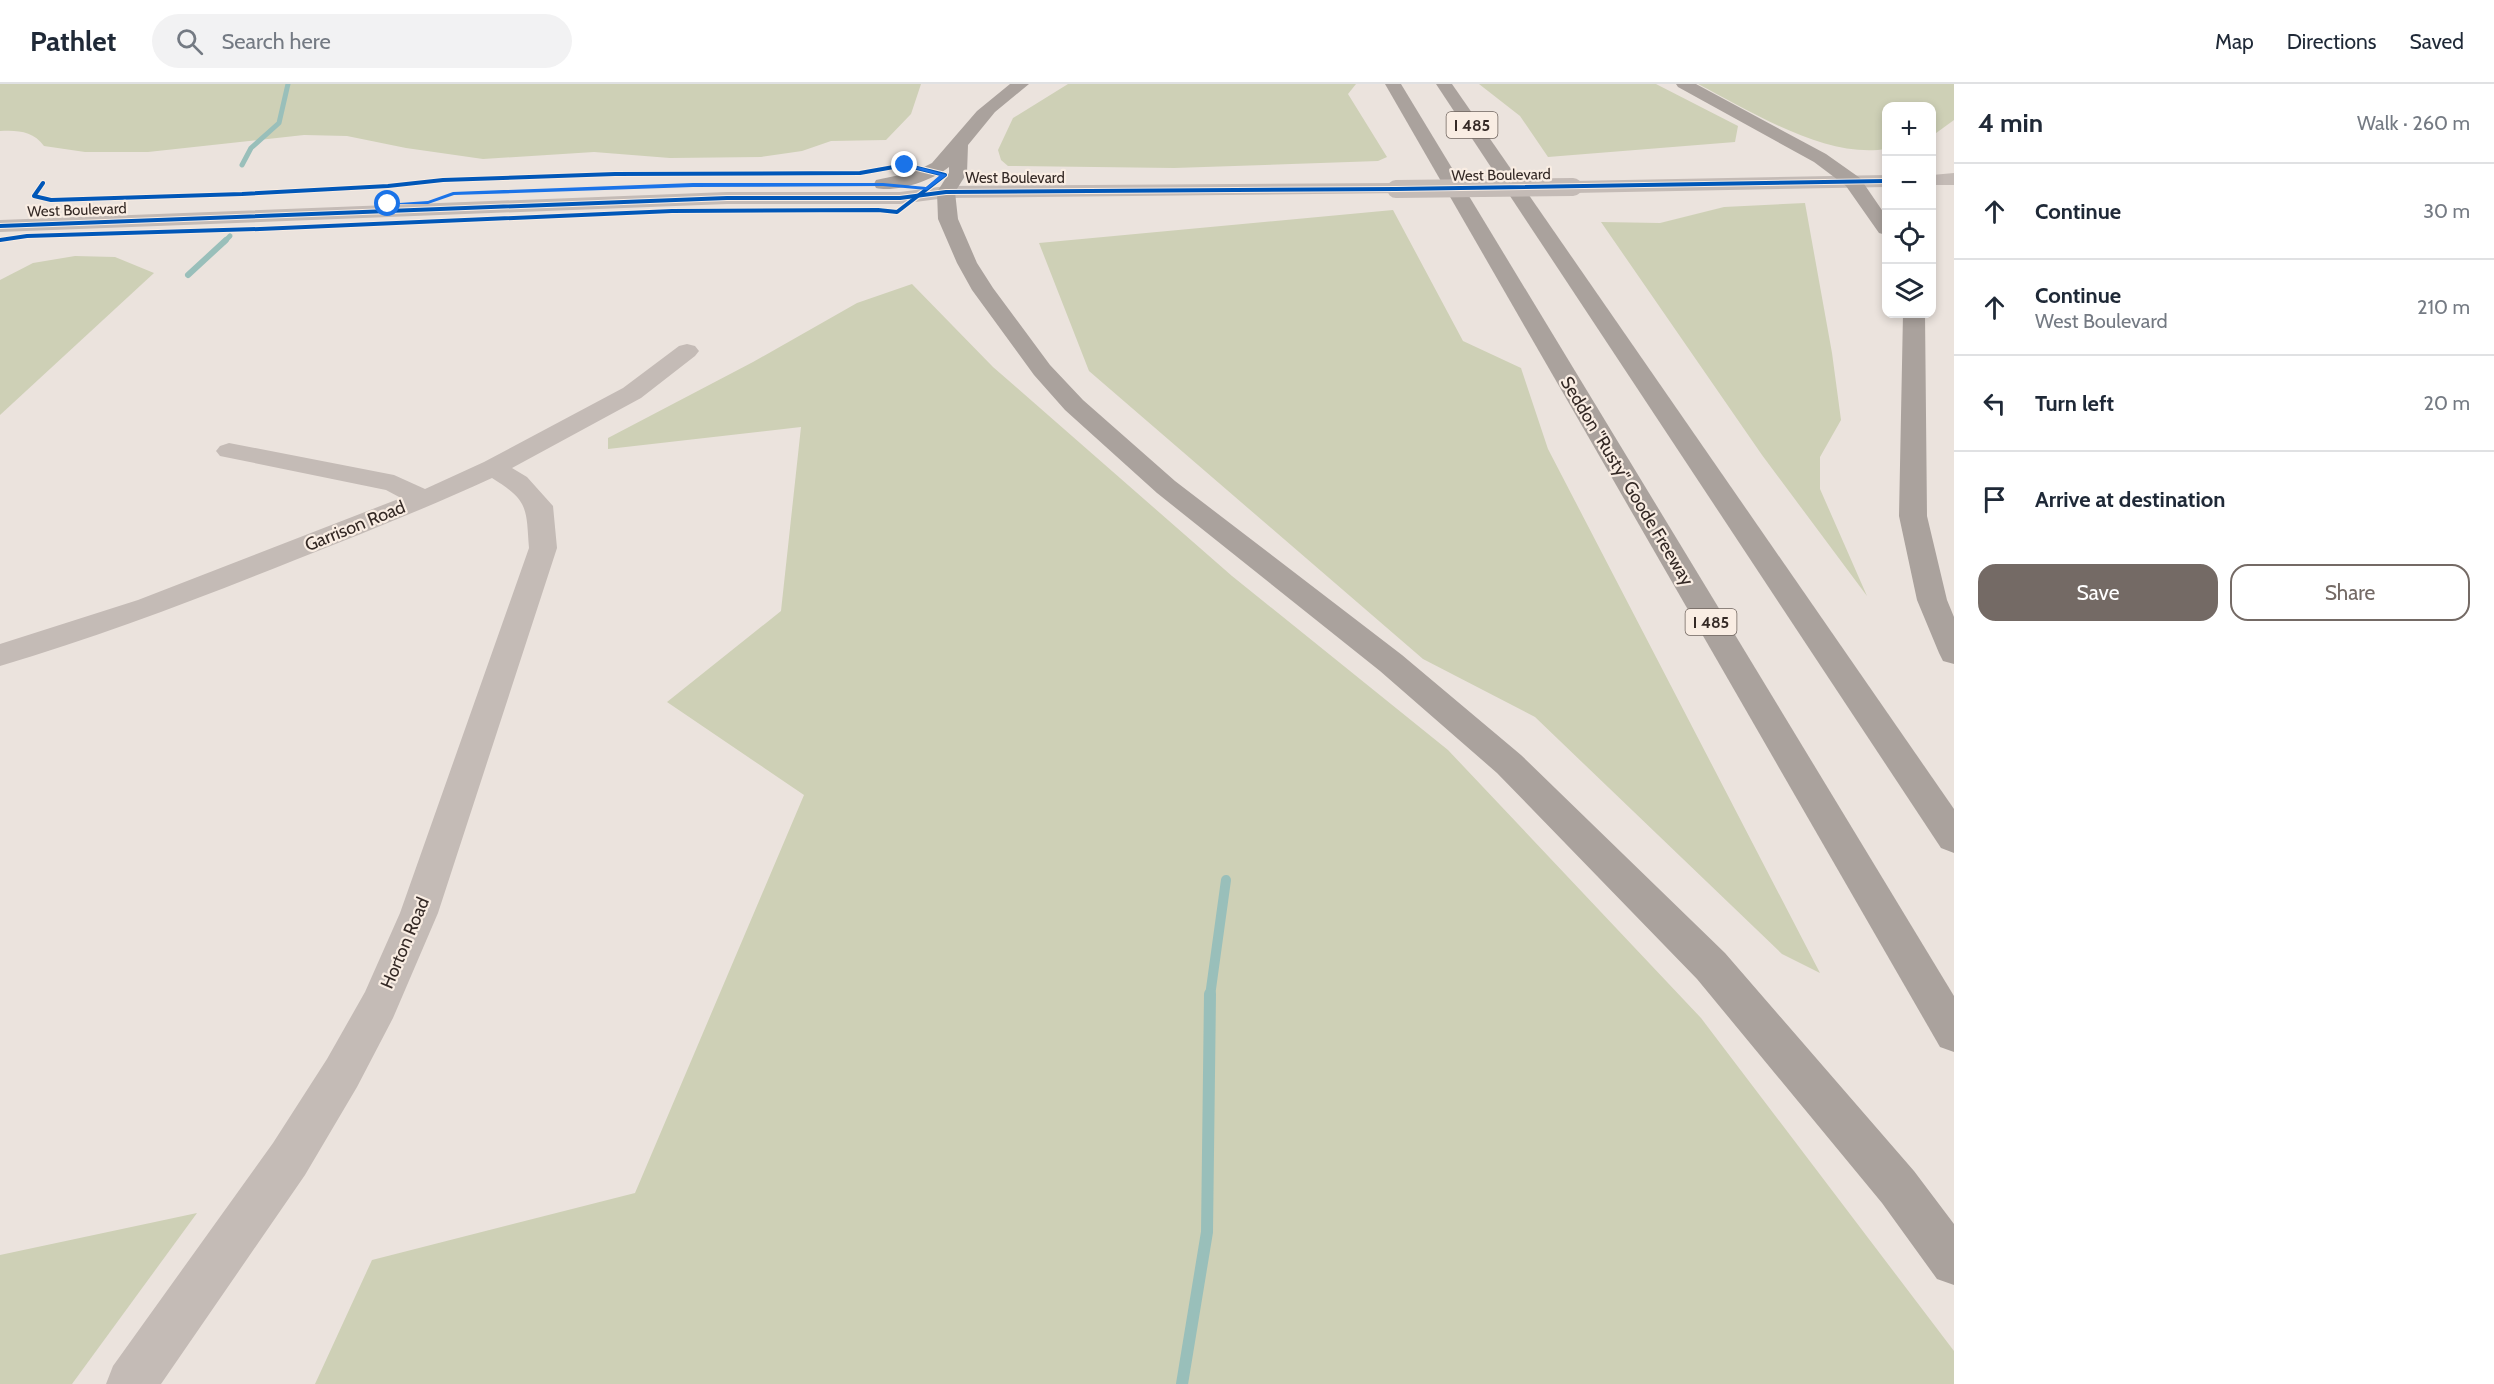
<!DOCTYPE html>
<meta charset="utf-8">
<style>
:root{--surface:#fff;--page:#f2f2f3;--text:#1f2937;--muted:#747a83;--line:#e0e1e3;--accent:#746a65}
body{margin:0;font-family:Cabin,sans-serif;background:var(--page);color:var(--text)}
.controls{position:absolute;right:18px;top:18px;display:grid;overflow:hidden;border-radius:12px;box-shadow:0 3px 9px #0003}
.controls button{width:54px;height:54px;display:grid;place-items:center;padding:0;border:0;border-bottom:2px solid var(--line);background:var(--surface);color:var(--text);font:30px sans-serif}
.stop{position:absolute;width:18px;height:18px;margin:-14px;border:4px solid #1a73e8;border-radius:50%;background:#fff}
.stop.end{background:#1a73e8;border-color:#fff;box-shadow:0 2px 6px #0008}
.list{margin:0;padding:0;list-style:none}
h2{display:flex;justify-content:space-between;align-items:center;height:78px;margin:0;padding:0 24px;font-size:26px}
h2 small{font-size:20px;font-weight:400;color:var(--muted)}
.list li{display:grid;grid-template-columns:39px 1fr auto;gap:18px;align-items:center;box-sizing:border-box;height:96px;padding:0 24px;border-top:2px solid var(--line)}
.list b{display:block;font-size:22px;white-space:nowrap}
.list p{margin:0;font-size:20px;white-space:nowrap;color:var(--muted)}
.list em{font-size:20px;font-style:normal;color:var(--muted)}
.actions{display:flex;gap:12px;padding:18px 24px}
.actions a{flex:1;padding:14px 0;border:2px solid var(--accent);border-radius:18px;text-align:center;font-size:21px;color:var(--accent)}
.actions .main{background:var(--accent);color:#fff}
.icon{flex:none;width:33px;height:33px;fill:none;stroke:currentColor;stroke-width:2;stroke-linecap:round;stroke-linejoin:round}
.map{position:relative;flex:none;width:1954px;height:1300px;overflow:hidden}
header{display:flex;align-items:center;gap:36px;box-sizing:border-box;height:84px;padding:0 30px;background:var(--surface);border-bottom:2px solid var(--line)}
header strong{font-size:28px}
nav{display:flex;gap:33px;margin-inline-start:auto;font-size:21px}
.search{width:420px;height:54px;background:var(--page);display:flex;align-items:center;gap:15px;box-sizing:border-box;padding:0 21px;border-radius:33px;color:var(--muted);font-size:22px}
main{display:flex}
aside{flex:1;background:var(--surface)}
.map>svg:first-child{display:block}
.green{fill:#ced0b6}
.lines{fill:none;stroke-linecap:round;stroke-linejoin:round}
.stream-far3{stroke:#99bfba;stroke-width:5}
.stream-far2{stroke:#99bfba;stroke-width:6}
.stream-far1{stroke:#99bfba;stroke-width:10}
.stream{stroke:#99bfba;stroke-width:12}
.minor{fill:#c4bbb6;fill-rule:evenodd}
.highway{fill:#aaa29d;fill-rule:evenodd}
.minor-bridge{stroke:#c4bbb6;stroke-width:18}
.cycleway-casing{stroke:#f9ede3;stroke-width:6}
.cycleway{stroke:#0057b8;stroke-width:4}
.route{fill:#1a73e8}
.labels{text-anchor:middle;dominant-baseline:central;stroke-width:4.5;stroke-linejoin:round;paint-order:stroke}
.far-street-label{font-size:15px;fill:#342925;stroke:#f9ede3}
.shield{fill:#f9ede3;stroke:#6f645e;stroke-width:1.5}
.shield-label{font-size:16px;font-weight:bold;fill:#342925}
.street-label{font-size:18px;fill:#342925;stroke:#f9ede3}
</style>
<header>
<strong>Pathlet</strong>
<div class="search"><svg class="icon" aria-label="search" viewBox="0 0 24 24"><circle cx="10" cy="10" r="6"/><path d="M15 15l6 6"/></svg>Search here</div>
<nav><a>Map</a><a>Directions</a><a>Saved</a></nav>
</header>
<main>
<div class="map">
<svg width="1954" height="1300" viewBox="0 0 1954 1300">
<rect width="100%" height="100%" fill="#ebe3dd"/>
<g class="green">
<path d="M 0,0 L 921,0 L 911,30 L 886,56 L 831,57 L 802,67 L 761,73 L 670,74 L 594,68 L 483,75 L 406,64 L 347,52 L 304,51 L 148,68 L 85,68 L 44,62 C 33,47 18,46 0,47 Z"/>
<path d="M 1068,0 L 1356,0 L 1348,10 L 1387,73 L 1378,77 L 1174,84 L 1008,82 L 1001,76 L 998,66 L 1013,34 Z"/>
<path d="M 1479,0 L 1656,0 L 1738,42 L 1735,58 L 1548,73 L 1520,32 Z"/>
<path d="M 1698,0 L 1954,0 L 1954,36 L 1932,52 L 1932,22 L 1886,22 L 1886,65 C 1826,75 1750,27 1698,0 Z"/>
<path d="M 1805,119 L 1832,269 L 1841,336 L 1820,373 L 1820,405 L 1867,512 L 1762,371 L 1601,138 L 1660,139 L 1724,123 Z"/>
<path d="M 1393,126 L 1463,257 L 1521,284 L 1548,365 L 1820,889 L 1782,870 L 1535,633 L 1423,575 L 1089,287 L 1039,159 Z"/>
<path d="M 75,172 L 115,173 L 154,189 L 0,331 L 0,196 L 33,179 Z"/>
<path d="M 912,200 L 993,283 L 1232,492 L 1448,666 L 1701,934 L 1954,1267 L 1954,1300 L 315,1300 L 372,1176 L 635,1109 L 804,711 L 667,618 L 781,527 L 801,343 L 608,365 L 608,354 L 753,278 L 857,219 Z"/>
<path d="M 197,1129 L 72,1300 L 0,1300 L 0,1171 Z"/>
</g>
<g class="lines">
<g class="stream-far3">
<path d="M 242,81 L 251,64 L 279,39 L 288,0"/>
<path d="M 224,158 L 230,152"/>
</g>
<path class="stream-far2" d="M 188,191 L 226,156"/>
<path class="stream-far1" d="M 1210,912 L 1226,796"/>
<path class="stream" d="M 1182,1300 L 1207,1148 L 1210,910"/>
<g class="minor">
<path d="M 1954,89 L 1954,101 L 1932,101 L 1932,91 Z"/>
<path d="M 1886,91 L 1886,103 L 1573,109 L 1566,107 L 1564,103 L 1566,99 L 1573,97 Z"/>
<path d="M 1396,99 L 1403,101 L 1405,105 L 1403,109 L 946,114 L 900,120 L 727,120 L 0,148 L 0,136 L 727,108 L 900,108 L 946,102 Z"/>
<path d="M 687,260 L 695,262 L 699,267 L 695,272 L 641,314 L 512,384 L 527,393 L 553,422 L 557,464 L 438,829 L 393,934 L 357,1003 L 305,1091 L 161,1300 L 106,1300 L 113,1282 L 273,1059 L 327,975 L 365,908 L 400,829 L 529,464 C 526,424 529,417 492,394 C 427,424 361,450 295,476 C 197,515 101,552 0,582 L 0,560 L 138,516 L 401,414 L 386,406 L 220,372 L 216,367 L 220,362 L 229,359 L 394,391 L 425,405 L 484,378 L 623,304 L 679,262 Z"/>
</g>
<g class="highway">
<path d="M 1010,0 L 1029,0 L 995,28 L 968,61 L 967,89 L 955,108 L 958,135 L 977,179 L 993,204 L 1050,281 L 1083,316 L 1175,397 L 1402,571 L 1521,671 L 1725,869 L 1914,1087 L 1954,1140 L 1954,1201 L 1937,1195 L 1882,1119 L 1697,895 L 1497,689 L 1380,587 L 1157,409 L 1065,326 L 1034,291 L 972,206 L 957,179 L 938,135 L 937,108 L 949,89 L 949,83 C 934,96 896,109 876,104 L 874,100 L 876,96 L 914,88 L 932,79 L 977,27 Z"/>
<path d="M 1385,0 L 1401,0 L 1954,912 L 1954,968 L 1940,963 Z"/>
<path d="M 1436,0 L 1452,0 L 1954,725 L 1954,769 L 1941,764 Z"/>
<path d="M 1676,0 L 1696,0 L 1826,70 L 1860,94 L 1886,132 L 1886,151 L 1879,149 L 1846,102 L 1814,78 L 1678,3 Z"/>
<path d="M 1903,230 L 1925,230 L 1927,432 L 1947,516 L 1954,533 L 1954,580 L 1943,577 L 1939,569 L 1917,516 L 1899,432 Z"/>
</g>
<path class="minor-bridge" d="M 1396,105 L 1573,103"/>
<g class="cycleway-casing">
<g id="cycleway">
<path d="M 0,142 L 727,114 L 900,114 L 946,108 L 1396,105 L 1886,97"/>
<path d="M 0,156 L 27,152 L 260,145 L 672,127 L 878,126 L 897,128 L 945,91 L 905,81 L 860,89 L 615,90 L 443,96 L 388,102 L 242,110 L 51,116 L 34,112 L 43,99"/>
</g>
</g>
<use href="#cycleway" class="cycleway"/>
</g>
<path class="route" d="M 905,79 L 947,91 L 927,106 L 883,102 L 693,103 L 454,111 L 428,120 L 385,120 L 428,117 L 453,108 L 693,99 L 883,99 L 926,103 L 940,91 L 903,82 Z"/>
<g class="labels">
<g class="far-street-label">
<text transform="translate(1501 91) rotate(-1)">West Boulevard</text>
<text x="1015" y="94">West Boulevard</text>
<text transform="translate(77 126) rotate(-2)">West Boulevard</text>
</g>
<g class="shield">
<rect x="1446.5" y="28" width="51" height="26" rx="4.5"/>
<rect x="1685.5" y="525" width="51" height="26" rx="4.5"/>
</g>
<g class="shield-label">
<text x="1472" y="41">I 485</text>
<text x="1711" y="538">I 485</text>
</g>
<g class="street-label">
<text transform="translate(1627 397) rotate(59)">Seddon "Rusty" Goode Freeway</text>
<text transform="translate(355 442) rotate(-22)">Garrison Road</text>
<text transform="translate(405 859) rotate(-67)">Horton Road</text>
</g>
</g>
</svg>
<div class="controls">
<button>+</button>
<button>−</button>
<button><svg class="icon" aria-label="locate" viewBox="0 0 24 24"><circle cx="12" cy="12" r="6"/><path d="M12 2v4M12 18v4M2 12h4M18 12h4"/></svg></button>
<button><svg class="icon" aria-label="layers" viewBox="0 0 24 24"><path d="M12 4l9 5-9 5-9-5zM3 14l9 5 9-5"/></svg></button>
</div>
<div class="stop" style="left:388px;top:120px"></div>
<div class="stop end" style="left:905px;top:81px"></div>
</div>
<aside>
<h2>4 min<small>Walk · 260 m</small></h2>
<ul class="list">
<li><svg class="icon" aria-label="ahead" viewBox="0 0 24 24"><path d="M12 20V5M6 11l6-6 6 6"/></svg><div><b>Continue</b></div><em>30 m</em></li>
<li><svg class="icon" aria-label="ahead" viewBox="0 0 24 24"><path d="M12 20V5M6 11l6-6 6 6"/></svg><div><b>Continue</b><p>West Boulevard</p></div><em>210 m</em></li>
<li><svg class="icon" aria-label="left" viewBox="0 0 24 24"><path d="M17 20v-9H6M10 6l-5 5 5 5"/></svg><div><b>Turn left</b></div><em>20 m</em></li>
<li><svg class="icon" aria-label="arrive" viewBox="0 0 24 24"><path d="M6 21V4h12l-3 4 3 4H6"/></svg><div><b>Arrive at destination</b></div></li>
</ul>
<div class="actions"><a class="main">Save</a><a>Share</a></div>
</aside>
</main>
